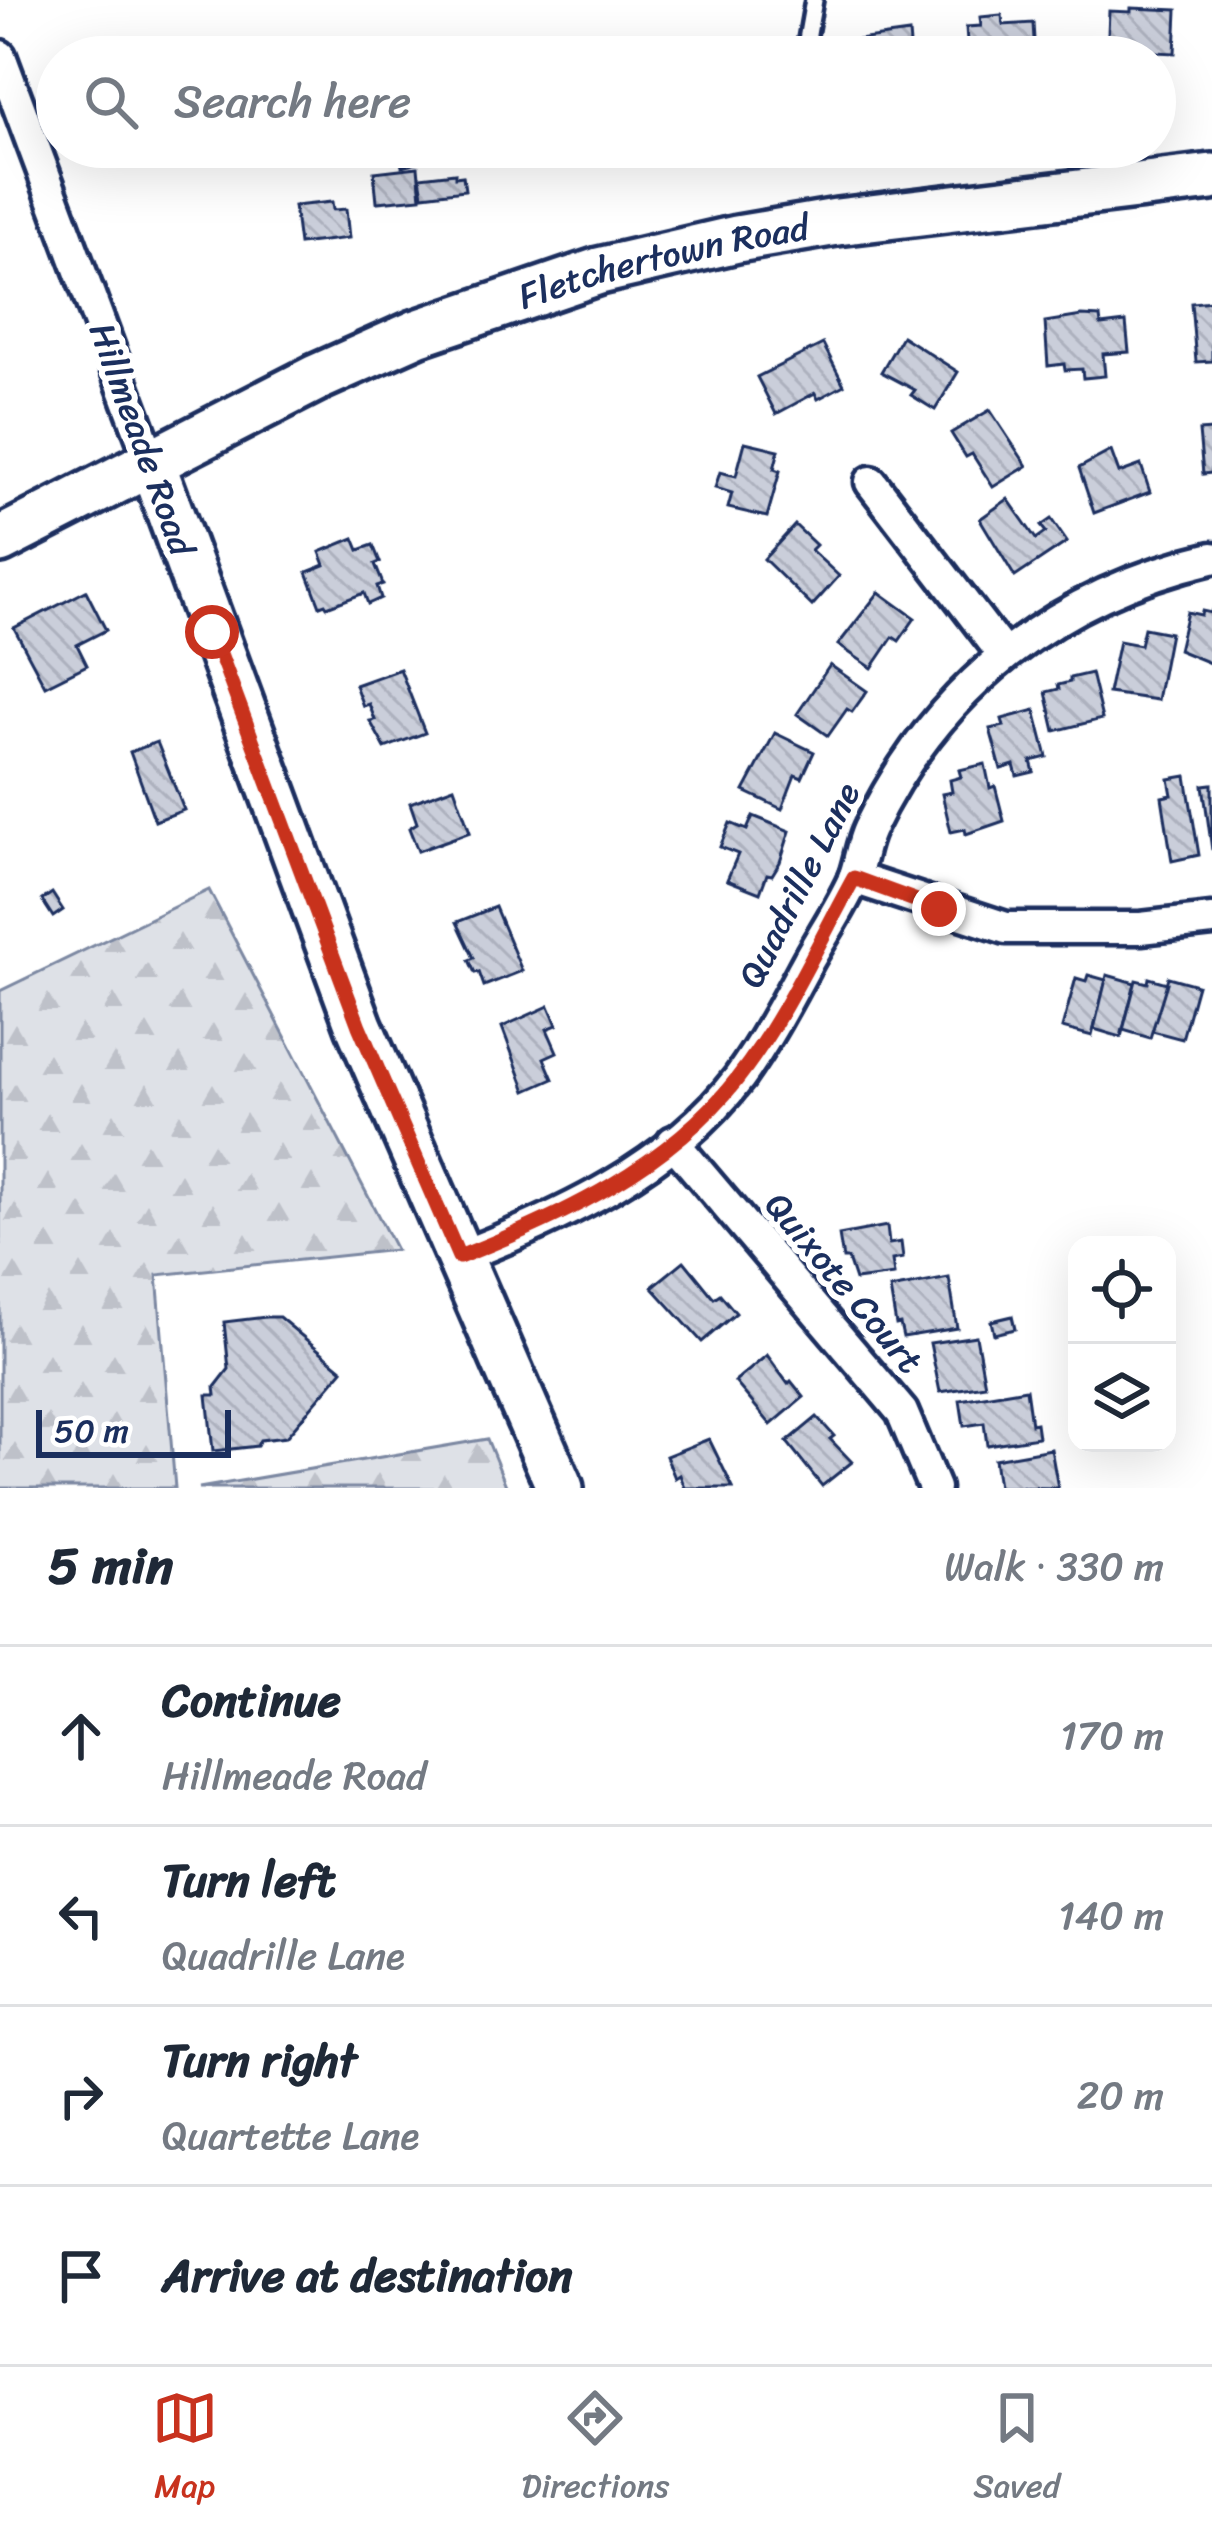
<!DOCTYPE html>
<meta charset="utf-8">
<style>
:root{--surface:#fff;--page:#f2f2f3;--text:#1f2937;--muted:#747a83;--line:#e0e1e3;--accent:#c8321e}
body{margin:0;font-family:Sriracha,sans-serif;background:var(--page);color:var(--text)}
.controls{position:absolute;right:36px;bottom:36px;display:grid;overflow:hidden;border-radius:24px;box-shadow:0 12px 48px #0002}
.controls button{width:108px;height:108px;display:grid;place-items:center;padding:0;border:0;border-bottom:3px solid var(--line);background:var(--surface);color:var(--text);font:60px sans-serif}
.scale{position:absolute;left:36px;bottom:30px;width:195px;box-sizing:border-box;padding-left:12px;border:6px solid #1b2f5e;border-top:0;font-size:33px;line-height:42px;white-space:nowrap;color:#1b2f5e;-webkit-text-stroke:9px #fff;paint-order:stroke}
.stop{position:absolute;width:36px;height:36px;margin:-27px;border:9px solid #c8321e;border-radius:50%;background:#fff}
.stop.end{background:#c8321e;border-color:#fff;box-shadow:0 3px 12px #0008}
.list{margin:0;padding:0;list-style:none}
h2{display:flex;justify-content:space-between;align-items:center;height:156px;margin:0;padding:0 48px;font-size:51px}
h2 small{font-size:39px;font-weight:400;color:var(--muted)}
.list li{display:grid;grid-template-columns:78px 1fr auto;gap:36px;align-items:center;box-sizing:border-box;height:180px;padding:0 48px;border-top:3px solid var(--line)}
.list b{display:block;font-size:45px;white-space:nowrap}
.list p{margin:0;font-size:39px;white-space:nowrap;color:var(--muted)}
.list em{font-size:39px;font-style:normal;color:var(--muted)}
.icon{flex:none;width:66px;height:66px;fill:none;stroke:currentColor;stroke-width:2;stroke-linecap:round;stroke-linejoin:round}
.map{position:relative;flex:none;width:1212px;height:1488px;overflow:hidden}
.search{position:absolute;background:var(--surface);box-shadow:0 12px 48px #0002;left:36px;right:36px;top:36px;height:132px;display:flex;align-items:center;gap:30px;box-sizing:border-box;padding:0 42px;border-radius:66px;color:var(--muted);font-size:45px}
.sheet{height:876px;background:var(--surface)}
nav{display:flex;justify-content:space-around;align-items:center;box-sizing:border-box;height:168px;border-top:3px solid var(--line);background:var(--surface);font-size:33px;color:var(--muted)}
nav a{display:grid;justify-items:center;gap:6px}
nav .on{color:var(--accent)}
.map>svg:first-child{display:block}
.forest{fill:url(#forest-firs);stroke:#7c88a2;stroke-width:3}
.building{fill:url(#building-back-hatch);stroke:#1b2f5e;stroke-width:3}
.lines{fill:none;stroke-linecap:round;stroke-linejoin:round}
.lane-casing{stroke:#1b2f5e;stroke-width:24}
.street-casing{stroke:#1b2f5e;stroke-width:39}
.secondary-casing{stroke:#1b2f5e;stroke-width:54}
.lane{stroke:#fff;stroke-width:15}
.street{stroke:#fff;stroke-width:30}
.secondary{stroke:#fff;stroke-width:45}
.route{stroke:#c8321e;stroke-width:15}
.labels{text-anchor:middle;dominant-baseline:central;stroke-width:12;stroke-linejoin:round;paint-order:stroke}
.street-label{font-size:36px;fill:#1b2f5e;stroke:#fff}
</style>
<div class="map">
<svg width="1212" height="1488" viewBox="0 0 1212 1488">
<defs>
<pattern id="forest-firs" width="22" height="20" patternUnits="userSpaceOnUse" patternTransform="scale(3)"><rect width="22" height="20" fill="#dee1e7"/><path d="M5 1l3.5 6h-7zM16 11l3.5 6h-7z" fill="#bec1c9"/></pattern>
<pattern id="building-back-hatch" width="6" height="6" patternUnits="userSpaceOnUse" patternTransform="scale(3)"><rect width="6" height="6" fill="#caceda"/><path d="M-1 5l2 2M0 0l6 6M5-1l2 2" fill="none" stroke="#adb1be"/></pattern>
</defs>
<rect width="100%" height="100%" fill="#fff"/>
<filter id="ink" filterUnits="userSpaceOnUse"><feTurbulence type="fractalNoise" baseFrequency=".00833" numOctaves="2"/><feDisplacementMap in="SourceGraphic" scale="24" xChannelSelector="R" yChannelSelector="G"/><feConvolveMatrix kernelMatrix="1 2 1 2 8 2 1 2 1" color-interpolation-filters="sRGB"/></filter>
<g filter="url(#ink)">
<g class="forest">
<path d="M 209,890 L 396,1250 L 157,1275 L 175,1488 L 0,1488 L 0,991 Z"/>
<path d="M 487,1439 L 507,1488 L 199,1488 Z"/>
</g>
<g class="building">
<path d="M 1131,8 L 1177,10 L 1175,53 L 1134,51 L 1133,57 L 1107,56 L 1109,11 L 1131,12 Z"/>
<path d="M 1002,15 L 1003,25 L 1033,23 L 1035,57 L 968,57 L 966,27 L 981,26 L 980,17 Z"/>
<path d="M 909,33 L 911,57 L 844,57 L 843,42 Z"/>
<path d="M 351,41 L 354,57 L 317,57 L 315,48 Z"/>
<path d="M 414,148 L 418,162 L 402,166 L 399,152 Z"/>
<path d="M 418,167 L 421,198 L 377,202 L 374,172 Z"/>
<path d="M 455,173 L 455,177 L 463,176 L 465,190 L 423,195 L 420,177 Z"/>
<path d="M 332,202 L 333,210 L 346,209 L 349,238 L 299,244 L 294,206 Z"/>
<path d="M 1212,301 L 1212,361 L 1196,362 L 1191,303 Z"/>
<path d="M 1082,316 L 1100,317 L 1101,325 L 1126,322 L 1129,352 L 1103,354 L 1105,376 L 1083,378 L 1082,369 L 1065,370 L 1064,364 L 1048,366 L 1045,322 Z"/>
<path d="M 902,336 L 958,372 L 935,410 L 911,395 L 915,390 L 881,372 Z"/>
<path d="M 823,344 L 844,385 L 818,399 L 815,393 L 776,414 L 757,377 Z"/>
<path d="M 990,410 L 1027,466 L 993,487 L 972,454 L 966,457 L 951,433 Z"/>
<path d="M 1212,430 L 1212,473 L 1203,474 L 1199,431 Z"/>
<path d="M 745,442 L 779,450 L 774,469 L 780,471 L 767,517 L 728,508 L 732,493 L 715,488 L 720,472 L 736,476 Z"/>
<path d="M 1111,451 L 1119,473 L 1141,465 L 1150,492 L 1094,513 L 1079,468 Z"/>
<path d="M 1008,499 L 1036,539 L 1046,532 L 1041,526 L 1051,519 L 1067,542 L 1015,577 L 980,519 Z"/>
<path d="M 795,525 L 816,545 L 811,550 L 839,576 L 812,606 L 764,559 Z"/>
<path d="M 354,538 L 359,550 L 373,545 L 380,562 L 375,564 L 383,584 L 377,586 L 381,598 L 368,604 L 364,593 L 327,607 L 325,604 L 320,606 L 307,572 L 325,565 L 320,552 Z"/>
<path d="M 86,591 L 106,630 L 77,645 L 87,665 L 45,686 L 14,628 Z"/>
<path d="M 879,592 L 915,618 L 899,641 L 893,637 L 872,668 L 838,645 Z"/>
<path d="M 1212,609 L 1212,664 L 1178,650 L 1187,612 L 1201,615 L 1202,611 L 1211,613 Z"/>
<path d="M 1144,628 L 1170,633 L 1157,700 L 1108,693 L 1119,641 L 1140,645 Z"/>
<path d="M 830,665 L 867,691 L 852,712 L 847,709 L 828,736 L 797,714 Z"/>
<path d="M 400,669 L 425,733 L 385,748 L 370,721 L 375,720 L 369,704 L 363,706 L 355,685 Z"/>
<path d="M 1091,673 L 1102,719 L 1055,731 L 1046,692 L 1059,689 L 1058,685 L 1070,682 L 1070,678 Z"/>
<path d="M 1035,710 L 1047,757 L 1031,761 L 1034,772 L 1017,776 L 1014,765 L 1001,769 L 990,729 L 1004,726 L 1002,719 Z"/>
<path d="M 775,733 L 814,752 L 802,778 L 795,775 L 782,809 L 744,791 Z"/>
<path d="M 157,742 L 184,810 L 155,821 L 130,752 Z"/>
<path d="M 985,764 L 990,788 L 995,786 L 1004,821 L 966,834 L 965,829 L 951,832 L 942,794 L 952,792 L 950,780 L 961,777 L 959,770 Z"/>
<path d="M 1186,776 L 1199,855 L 1172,861 L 1162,797 L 1172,795 L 1169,779 Z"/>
<path d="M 1212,784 L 1212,850 L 1203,785 Z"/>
<path d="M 454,787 L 470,832 L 418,851 L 409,828 L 417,823 L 410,803 Z"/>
<path d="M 753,816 L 790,831 L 780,862 L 772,875 L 767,874 L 760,893 L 727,880 L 738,854 L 720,847 L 730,823 L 747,830 Z"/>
<path d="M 52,893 L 63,910 L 53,917 L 42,900 Z"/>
<path d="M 495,907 L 522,971 L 484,986 L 479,972 L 475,973 L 469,960 L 474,958 L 457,922 Z"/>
<path d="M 1088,975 L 1106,980 L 1092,1036 L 1062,1028 L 1076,978 L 1086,981 Z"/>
<path d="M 1107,975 L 1135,983 L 1121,1037 L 1094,1029 Z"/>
<path d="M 1168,977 L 1197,985 L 1182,1039 L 1152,1031 Z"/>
<path d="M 1149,978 L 1167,983 L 1150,1038 L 1123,1030 L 1136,980 L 1148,983 Z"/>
<path d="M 549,1006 L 557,1025 L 547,1029 L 557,1052 L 544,1058 L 553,1079 L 526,1091 L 502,1027 Z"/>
<path d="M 887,1226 L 889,1244 L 901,1242 L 903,1258 L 892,1260 L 894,1275 L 855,1280 L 848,1259 L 843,1259 L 839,1235 Z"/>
<path d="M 684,1261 L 714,1298 L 720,1294 L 736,1313 L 702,1342 L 652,1287 Z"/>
<path d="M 949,1278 L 957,1328 L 903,1337 L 900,1324 L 896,1325 L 890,1289 Z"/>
<path d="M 1012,1316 L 1015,1329 L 994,1334 L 991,1321 Z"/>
<path d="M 266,1317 L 279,1317 L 343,1370 L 286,1437 L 260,1440 L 257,1446 L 213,1451 L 207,1395 L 216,1395 L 215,1387 L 229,1369 L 224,1322 Z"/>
<path d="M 976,1336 L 985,1385 L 940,1392 L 930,1343 Z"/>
<path d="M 767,1355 L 788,1384 L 791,1381 L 804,1397 L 771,1425 L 735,1382 Z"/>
<path d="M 1026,1389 L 1031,1424 L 1036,1423 L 1038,1437 L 987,1445 L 984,1423 L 964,1426 L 960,1400 Z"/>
<path d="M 817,1417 L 834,1436 L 830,1439 L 852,1462 L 822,1486 L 787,1442 Z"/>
<path d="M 709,1439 L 733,1488 L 685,1488 L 680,1475 L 675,1478 L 666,1456 Z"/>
<path d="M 1051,1449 L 1058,1488 L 998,1487 L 994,1459 Z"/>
</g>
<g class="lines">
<g class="lane-casing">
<path id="lane" d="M 804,57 L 814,0"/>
</g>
<g class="street-casing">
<g id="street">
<path d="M 0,56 L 152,464"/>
<path d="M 871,482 L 1004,655"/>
<path d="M 854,878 L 1006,928 L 1141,928 L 1212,920"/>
<path d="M 673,1142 L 902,1412 L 934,1488"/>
<path d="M 459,1257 C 560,1218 671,1167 739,1078 C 765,1042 787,1000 808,961 C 823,934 840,909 853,881 C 860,865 861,846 869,829 C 938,685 1057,594 1212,558"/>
</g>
</g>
<g class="secondary-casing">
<g id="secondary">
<path d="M 152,464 L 359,1026 L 560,1488"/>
<path id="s1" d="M 0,540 L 316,378 L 417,333 L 599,271 L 737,239 L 837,222 L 1212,177"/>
</g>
</g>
<use href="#lane" class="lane"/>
<use href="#street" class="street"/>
<use href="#secondary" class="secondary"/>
</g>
</g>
<g class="lines" filter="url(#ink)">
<path class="route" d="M 212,632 L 359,1026 L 459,1257 C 561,1217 668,1167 737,1079 C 784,1019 817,945 854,878 L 939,909"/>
</g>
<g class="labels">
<g class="street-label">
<text stroke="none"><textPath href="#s1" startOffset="723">Fletchertown Road</textPath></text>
<text transform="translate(142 439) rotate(70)">Hillmeade Road</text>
<text transform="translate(799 885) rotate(-63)">Quadrille Lane</text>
<text transform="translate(844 1283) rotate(50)">Quixote Court</text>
</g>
</g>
</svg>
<div class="controls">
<button><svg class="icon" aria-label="locate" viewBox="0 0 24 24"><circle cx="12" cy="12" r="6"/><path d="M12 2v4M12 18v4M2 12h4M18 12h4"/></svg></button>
<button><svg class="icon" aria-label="layers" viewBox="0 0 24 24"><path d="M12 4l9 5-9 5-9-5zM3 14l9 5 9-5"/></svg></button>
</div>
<div class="scale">50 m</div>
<div class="stop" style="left:212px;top:632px"></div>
<div class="stop end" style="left:939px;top:909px"></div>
<div class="search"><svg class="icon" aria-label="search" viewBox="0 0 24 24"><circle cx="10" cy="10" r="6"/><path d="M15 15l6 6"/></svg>Search here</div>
</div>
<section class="sheet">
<h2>5 min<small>Walk · 330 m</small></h2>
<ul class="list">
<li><svg class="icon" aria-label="ahead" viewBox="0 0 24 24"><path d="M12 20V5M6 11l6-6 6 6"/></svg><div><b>Continue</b><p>Hillmeade Road</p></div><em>170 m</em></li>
<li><svg class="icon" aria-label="left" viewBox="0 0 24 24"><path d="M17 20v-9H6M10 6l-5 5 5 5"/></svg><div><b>Turn left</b><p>Quadrille Lane</p></div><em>140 m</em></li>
<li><svg class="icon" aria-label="right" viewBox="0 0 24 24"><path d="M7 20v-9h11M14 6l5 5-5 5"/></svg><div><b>Turn right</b><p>Quartette Lane</p></div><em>20 m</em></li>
<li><svg class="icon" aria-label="arrive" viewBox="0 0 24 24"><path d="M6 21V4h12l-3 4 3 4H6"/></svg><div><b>Arrive at destination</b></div></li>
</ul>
</section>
<nav>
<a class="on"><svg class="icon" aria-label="map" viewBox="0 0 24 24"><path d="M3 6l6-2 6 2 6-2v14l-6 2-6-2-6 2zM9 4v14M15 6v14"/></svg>Map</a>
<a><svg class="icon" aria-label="directions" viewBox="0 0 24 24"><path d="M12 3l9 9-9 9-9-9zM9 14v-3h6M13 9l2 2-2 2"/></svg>Directions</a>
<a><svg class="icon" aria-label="saved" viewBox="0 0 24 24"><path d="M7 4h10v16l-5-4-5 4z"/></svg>Saved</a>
</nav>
